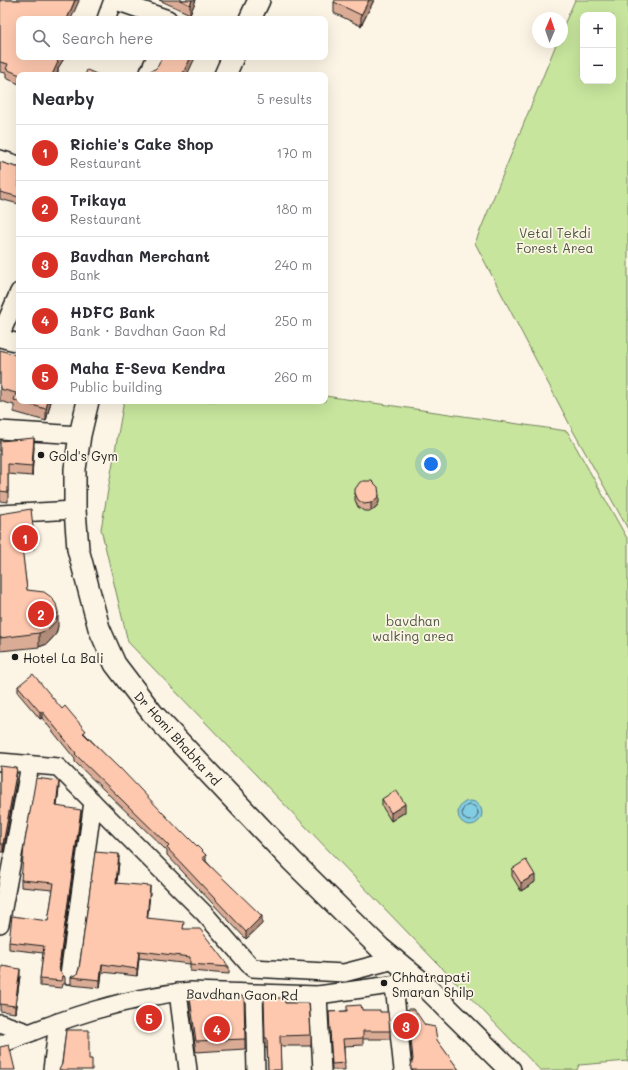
<!DOCTYPE html>
<meta charset="utf-8">
<style>
:root{--surface:#fff;--page:#f2f2f3;--text:#2b2b33;--muted:#7c7c81;--line:#e1e1e2;--accent:#d93025}
body{margin:0;font-family:Mali,sans-serif;background:var(--page);color:var(--text)}
.controls{position:absolute;right:12px;top:12px;display:grid;overflow:hidden;border-radius:8px;box-shadow:0 4px 16px #0002}
.controls button{width:36px;height:36px;display:grid;place-items:center;padding:0;border:0;border-bottom:1px solid var(--line);background:var(--surface);color:var(--text);font:20px sans-serif}
.compass{position:absolute;left:532px;top:12px;width:36px;height:36px;border-radius:50%;background:var(--surface);box-shadow:0 4px 16px #0002;rotate:2deg}
.you{position:absolute;left:431px;top:464px;width:14px;height:14px;margin:-10px;border:3px solid #fff;border-radius:50%;background:#1a73e8;box-shadow:0 0 0 6px #1a73e833}
.badge{display:grid;place-items:center;width:26px;height:26px;border-radius:50%;background:var(--accent);color:#fff;font-size:13px;font-weight:700}
.pin{position:absolute;translate:-50% -50%;border:2px solid #fff;box-shadow:0 1px 4px #0006}
.list{margin:0;padding:0;list-style:none}
h2{display:flex;justify-content:space-between;align-items:center;height:52px;margin:0;padding:0 16px;font-size:17px}
h2 small{font-size:13px;font-weight:400;color:var(--muted)}
.list li{display:grid;grid-template-columns:26px 1fr auto;gap:12px;align-items:center;box-sizing:border-box;height:56px;padding:0 16px;border-top:1px solid var(--line)}
.list b{display:block;font-size:15px;white-space:nowrap}
.list p{margin:0;font-size:13px;white-space:nowrap;color:var(--muted)}
.list em{font-size:13px;font-style:normal;color:var(--muted)}
.icon{flex:none;width:22px;height:22px;fill:none;stroke:currentColor;stroke-width:2;stroke-linecap:round;stroke-linejoin:round}
.map{position:relative;flex:none;width:628px;height:1070px;overflow:hidden}
.search{position:absolute;background:var(--surface);box-shadow:0 4px 16px #0002;left:16px;top:16px;width:312px;height:44px;display:flex;align-items:center;gap:10px;box-sizing:border-box;padding:0 14px;border-radius:8px;color:var(--muted);font-size:15px}
.panel{position:absolute;background:var(--surface);box-shadow:0 4px 16px #0002;left:16px;top:72px;width:312px;height:332px;border-radius:8px}
.map>svg:first-child{display:block}
.green{fill:#c7e59d;stroke:#72805c;fill-rule:evenodd}
.water{fill:#82cde3;stroke:#598693}
.lines{fill:none;stroke-linecap:round;stroke-linejoin:round}
.shore{stroke:#45636c;stroke-width:1}
.minor-casing{stroke:#1c1c1c;stroke-width:20}
.major-casing{stroke:#1c1c1c;stroke-width:24}
.minor{stroke:#fcf5e5;stroke-width:17}
.major{stroke:#fcf5e5;stroke-width:21}
.wall{fill:#daac96;stroke:#1c1c1c}
.shaded-wall{fill:#b18c7a;stroke:#1c1c1c}
.building{fill:#fdc8ae;stroke:#1c1c1c}
.poi-dot{fill:#1c1c1c;stroke:#fcf5e5;stroke-width:1.5}
.labels{text-anchor:middle;dominant-baseline:central;stroke-width:3.5;stroke-linejoin:round;paint-order:stroke}
.park-label{font-size:13px;fill:#4f5843;stroke:#fcf5e5}
.poi-label{font-size:13px;fill:#1c1c1c;stroke:#fcf5e5;text-anchor:start}
.street-label{font-size:13px;fill:#1c1c1c;stroke:#fcf5e5}
</style>
<div class="map">
<svg width="628" height="1070" viewBox="0 0 628 1070">
<rect width="100%" height="100%" fill="#fcf5e5"/>
<filter id="ink" filterUnits="userSpaceOnUse"><feTurbulence type="fractalNoise" baseFrequency=".025" numOctaves="2"/><feDisplacementMap in="SourceGraphic" scale="8" xChannelSelector="R" yChannelSelector="G"/><feConvolveMatrix kernelMatrix="1 2 1 2 8 2 1 2 1" color-interpolation-filters="sRGB"/></filter>
<g filter="url(#ink)">
<g class="green">
<path d="M 575,0 L 628,0 L 628,529 L 572,429 L 475,243 L 557,42 L 562,42 L 562,29 ZM 583,15 L 613,15 L 613,81 L 583,81 Z"/>
<path d="M 325,396 L 567,431 L 628,540 L 628,1061 L 579,1065 L 577,1070 L 540,1070 L 128,642 L 101,529 L 124,401 L 325,401 Z"/>
</g>
<circle class="water" cx="470" cy="813" r="12"/>
<g class="lines">
<circle class="shore" cx="470" cy="813" r="8"/>
<g class="minor-casing">
<g id="minor">
<path d="M 113,0 L 168,19"/>
<path d="M 106,19 L 113,0"/>
<path d="M 149,72 L 156,57"/>
<path d="M 0,159 L 19,165"/>
<path d="M 0,336 L 19,292"/>
<path d="M 0,338 L 19,343"/>
<path d="M 0,430 L 80,435"/>
<path d="M 0,514 L 75,510"/>
<path d="M 0,762 L 58,767 L 204,913 L 252,968 L 344,973 L 394,960"/>
<path d="M 0,924 L 30,765"/>
<path d="M 69,975 L 93,802"/>
<path d="M 394,985 L 403,1070"/>
<path d="M 178,992 L 188,1070"/>
<path d="M 254,994 L 256,1070"/>
<path d="M 318,995 L 322,1070"/>
<path d="M 0,1023 L 30,1033"/>
<path d="M 0,1045 C 61,1019 125,997 191,991 L 318,995 L 420,981"/>
<path d="M 52,1070 L 58,1022"/>
</g>
</g>
<g class="major-casing">
<g id="major">
<path d="M 250,19 L 259,0"/>
<path d="M 225,75 L 233,57"/>
<path d="M 88,401 L 80,435 L 75,469 L 75,510 L 78,549 L 99,628 L 115,664 L 153,714 L 292,861 L 380,948 L 420,981 L 510,1070"/>
</g>
</g>
<use href="#minor" class="minor"/>
<use href="#major" class="major"/>
</g>
<g class="wall">
<path d="M 0,0 L 79,0 L 19,57 L 65,57 L 58,68 L 58,71 L 57,75 L 19,75 L 19,84 L 6,78 L 6,73 L 0,72 Z"/>
<path d="M 159,0 L 196,0 L 190,14 Z"/>
<path d="M 374,0 L 361,26 L 334,13 L 334,2 Z"/>
<path d="M 0,162 L 16,167 L 19,167 L 19,204 L 0,199 Z"/>
<path d="M 0,350 L 51,401 L 46,421 L 14,412 L 14,405 L 0,401 Z"/>
<path d="M 0,441 L 34,447 L 32,476 L 8,474 L 8,502 L 0,501 Z"/>
<path d="M 355,493 L 379,502 L 377,506 L 371,511 L 364,511 L 358,507 L 355,500 Z"/>
<path d="M 0,514 L 34,536 L 34,549 L 22,551 L 27,590 L 58,626 L 56,634 L 47,644 L 39,647 L 0,651 Z"/>
<path d="M 18,686 L 62,709 L 86,735 L 206,861 L 262,924 L 246,939 L 167,855 L 167,851 L 75,762 L 75,759 L 42,718 L 40,719 L 18,693 Z"/>
<path d="M 0,766 L 16,783 L 3,852 L 0,852 Z"/>
<path d="M 59,788 L 57,806 L 81,817 L 60,970 L 60,972 L 65,977 L 65,984 L 63,984 L 62,988 L 40,986 L 40,979 L 43,953 L 9,949 L 9,942 L 48,921 L 53,890 L 21,887 L 21,880 Z"/>
<path d="M 382,799 L 405,812 L 391,821 L 382,806 Z"/>
<path d="M 119,862 L 117,883 L 150,893 L 147,918 L 184,929 L 229,967 L 229,974 L 190,971 L 190,964 L 139,958 L 137,976 L 102,972 L 100,988 L 71,985 L 71,977 L 77,974 L 79,969 Z"/>
<path d="M 512,869 L 535,882 L 521,891 L 512,876 Z"/>
<path d="M 20,976 L 15,1013 L 0,1011 L 0,980 Z"/>
<path d="M 190,998 L 245,1039 L 245,1049 L 196,1052 L 190,1009 Z"/>
<path d="M 285,1003 L 311,1035 L 311,1046 L 280,1046 L 281,1070 L 268,1070 L 267,1048 L 265,1048 L 264,1008 Z"/>
<path d="M 408,1009 L 425,1025 L 459,1070 L 411,1070 L 411,1066 L 412,1062 L 408,1019 Z"/>
<path d="M 362,1010 L 380,1012 L 390,1031 L 390,1039 L 363,1039 L 363,1045 L 344,1046 L 345,1070 L 332,1070 L 329,1012 Z"/>
</g>
<g class="shaded-wall">
<path d="M 75,0 L 79,0 L 79,1 L 71,19 L 67,19 Z"/>
<path d="M 192,0 L 196,0 L 190,14 L 190,5 Z"/>
<path d="M 369,0 L 374,0 L 361,26 L 361,15 Z"/>
<path d="M 59,57 L 65,57 L 58,68 L 58,71 L 57,75 L 52,75 L 57,61 Z"/>
<path d="M 191,57 L 195,57 L 195,58 L 187,75 L 182,75 Z"/>
<path d="M 48,401 L 51,401 L 46,421 L 46,409 Z"/>
<path d="M 34,438 L 34,447 L 32,476 L 32,466 Z"/>
<path d="M 379,495 L 379,502 L 377,506 L 371,511 L 371,503 Z"/>
<path d="M 58,612 L 58,626 L 56,634 L 47,644 L 39,647 L 39,633 Z"/>
<path d="M 42,711 L 42,718 L 40,719 L 40,712 Z"/>
<path d="M 17,768 L 16,783 L 3,852 L 3,844 Z"/>
<path d="M 59,781 L 59,788 L 56,813 L 56,806 Z"/>
<path d="M 405,804 L 405,812 L 391,821 L 391,813 Z"/>
<path d="M 81,810 L 81,817 L 59,974 L 59,966 Z"/>
<path d="M 119,854 L 119,862 L 116,890 L 116,883 Z"/>
<path d="M 206,855 L 206,862 L 202,858 Z"/>
<path d="M 535,875 L 535,882 L 521,891 L 521,883 Z"/>
<path d="M 150,886 L 150,893 L 147,925 L 147,918 Z"/>
<path d="M 262,916 L 262,924 L 246,939 L 246,932 Z"/>
<path d="M 139,951 L 139,958 L 137,976 L 137,969 Z"/>
<path d="M 102,964 L 102,972 L 100,988 L 100,980 Z"/>
<path d="M 20,969 L 20,976 L 15,1013 L 15,1006 Z"/>
</g>
<g class="building">
<path d="M 0,0 L 75,0 L 67,19 L 19,19 L 19,57 L 59,57 L 57,61 L 58,62 L 52,75 L 20,75 L 6,69 L 8,64 L 0,62 Z"/>
<path d="M 180,0 L 192,0 L 190,5 Z"/>
<path d="M 335,0 L 369,0 L 361,15 L 334,2 Z"/>
<path d="M 162,57 L 191,57 L 182,75 L 148,75 L 150,71 L 155,69 L 158,66 Z"/>
<path d="M 87,70 L 99,75 L 85,75 Z"/>
<path d="M 0,162 L 16,167 L 19,167 L 19,197 L 0,192 Z"/>
<path d="M 0,350 L 19,356 L 19,401 L 48,401 L 46,409 L 14,400 L 16,393 L 0,389 Z"/>
<path d="M 34,438 L 32,466 L 8,464 L 8,492 L 0,491 L 0,441 Z"/>
<path d="M 363,481 L 372,481 L 378,487 L 379,495 L 377,498 L 371,503 L 364,504 L 358,500 L 355,493 L 355,489 L 360,482 Z"/>
<path d="M 31,509 L 34,536 L 21,538 L 27,590 L 44,592 L 51,597 L 56,604 L 58,612 L 56,621 L 47,630 L 39,633 L 0,638 L 0,514 Z"/>
<path d="M 33,674 L 62,709 L 65,706 L 86,731 L 83,733 L 120,769 L 120,768 L 182,833 L 183,832 L 206,855 L 202,858 L 262,916 L 246,932 L 167,848 L 169,846 L 75,754 L 76,753 L 42,711 L 40,712 L 18,686 Z"/>
<path d="M 0,766 L 17,768 L 16,775 L 3,844 L 0,844 Z"/>
<path d="M 36,778 L 59,781 L 56,806 L 81,810 L 59,966 L 60,972 L 65,977 L 63,976 L 62,981 L 40,979 L 44,946 L 9,942 L 12,916 L 48,921 L 54,883 L 21,880 L 24,846 Z"/>
<path d="M 396,790 L 405,804 L 391,813 L 382,799 Z"/>
<path d="M 95,852 L 119,854 L 116,883 L 150,886 L 147,918 L 184,922 L 183,929 L 200,929 L 229,967 L 190,964 L 190,957 L 139,951 L 137,969 L 102,964 L 100,980 L 71,977 L 77,974 L 79,969 Z"/>
<path d="M 526,860 L 535,875 L 521,883 L 512,869 Z"/>
<path d="M 2,966 L 20,969 L 15,1006 L 0,1004 L 0,980 Z"/>
<path d="M 242,996 L 243,998 L 244,998 L 245,1039 L 196,1041 L 190,998 Z"/>
<path d="M 264,998 L 285,998 L 285,1003 L 309,1003 L 311,1035 L 280,1036 L 281,1070 L 268,1070 L 267,1038 L 265,1038 Z"/>
<path d="M 361,1005 L 362,1010 L 380,1010 L 380,1012 L 388,1012 L 390,1031 L 363,1031 L 363,1038 L 343,1039 L 345,1063 L 332,1064 L 329,1012 L 347,1011 L 347,1006 Z"/>
<path d="M 408,1009 L 414,1009 L 425,1025 L 435,1027 L 437,1040 L 459,1070 L 411,1070 L 411,1066 L 413,1059 Z"/>
<path d="M 66,1030 L 89,1030 L 89,1059 L 92,1059 L 92,1070 L 59,1070 L 62,1064 Z"/>
<path d="M 9,1045 L 15,1070 L 0,1070 L 0,1047 Z"/>
</g>
</g>
<g class="poi-dot">
<circle cx="41" cy="455" r="4"/>
<circle cx="15" cy="657" r="4"/>
<circle cx="384" cy="983" r="4"/>
</g>
<g class="labels">
<g class="park-label">
<text x="555" y="232">Vetal Tekdi<tspan x="555" dy="15">Forest Area</tspan></text>
<text x="413" y="620">bavdhan<tspan x="413" dy="15">walking area</tspan></text>
</g>
<g class="poi-label">
<text x="49" y="455">Gold's Gym</text>
<text x="23" y="657">Hotel La Bali</text>
<text x="392" y="976">Chhatrapati<tspan x="392" dy="15">Smaran Shilp</tspan></text>
</g>
<g class="street-label">
<text transform="translate(178 738) rotate(48)">Dr Homi Bhabha rd</text>
<text transform="translate(242 994) rotate(1)">Bavdhan Gaon Rd</text>
</g>
</g>
</svg>
<div class="controls">
<button>+</button>
<button>−</button>
</div>
<svg class="compass" viewBox="-18 -18 36 36"><path d="M0-13l5 13h-10z" fill="#e53935"/><path d="M0 13l5-13h-10z" fill="#7c7c81"/></svg>
<div class="you"></div>
<div class="pin badge" style="left:25px;top:538px">1</div>
<div class="pin badge" style="left:41px;top:614px">2</div>
<div class="pin badge" style="left:406px;top:1026px">3</div>
<div class="pin badge" style="left:217px;top:1029px">4</div>
<div class="pin badge" style="left:149px;top:1018px">5</div>
<div class="search"><svg class="icon" aria-label="search" viewBox="0 0 24 24"><circle cx="10" cy="10" r="6"/><path d="M15 15l6 6"/></svg>Search here</div>
<section class="panel">
<h2>Nearby<small>5 results</small></h2>
<ul class="list">
<li><span class="badge">1</span><div><b>Richie's Cake Shop</b><p>Restaurant</p></div><em>170 m</em></li>
<li><span class="badge">2</span><div><b>Trikaya</b><p>Restaurant</p></div><em>180 m</em></li>
<li><span class="badge">3</span><div><b>Bavdhan Merchant</b><p>Bank</p></div><em>240 m</em></li>
<li><span class="badge">4</span><div><b>HDFC Bank</b><p>Bank · Bavdhan Gaon Rd</p></div><em>250 m</em></li>
<li><span class="badge">5</span><div><b>Maha E-Seva Kendra</b><p>Public building</p></div><em>260 m</em></li>
</ul>
</section>
</div>
